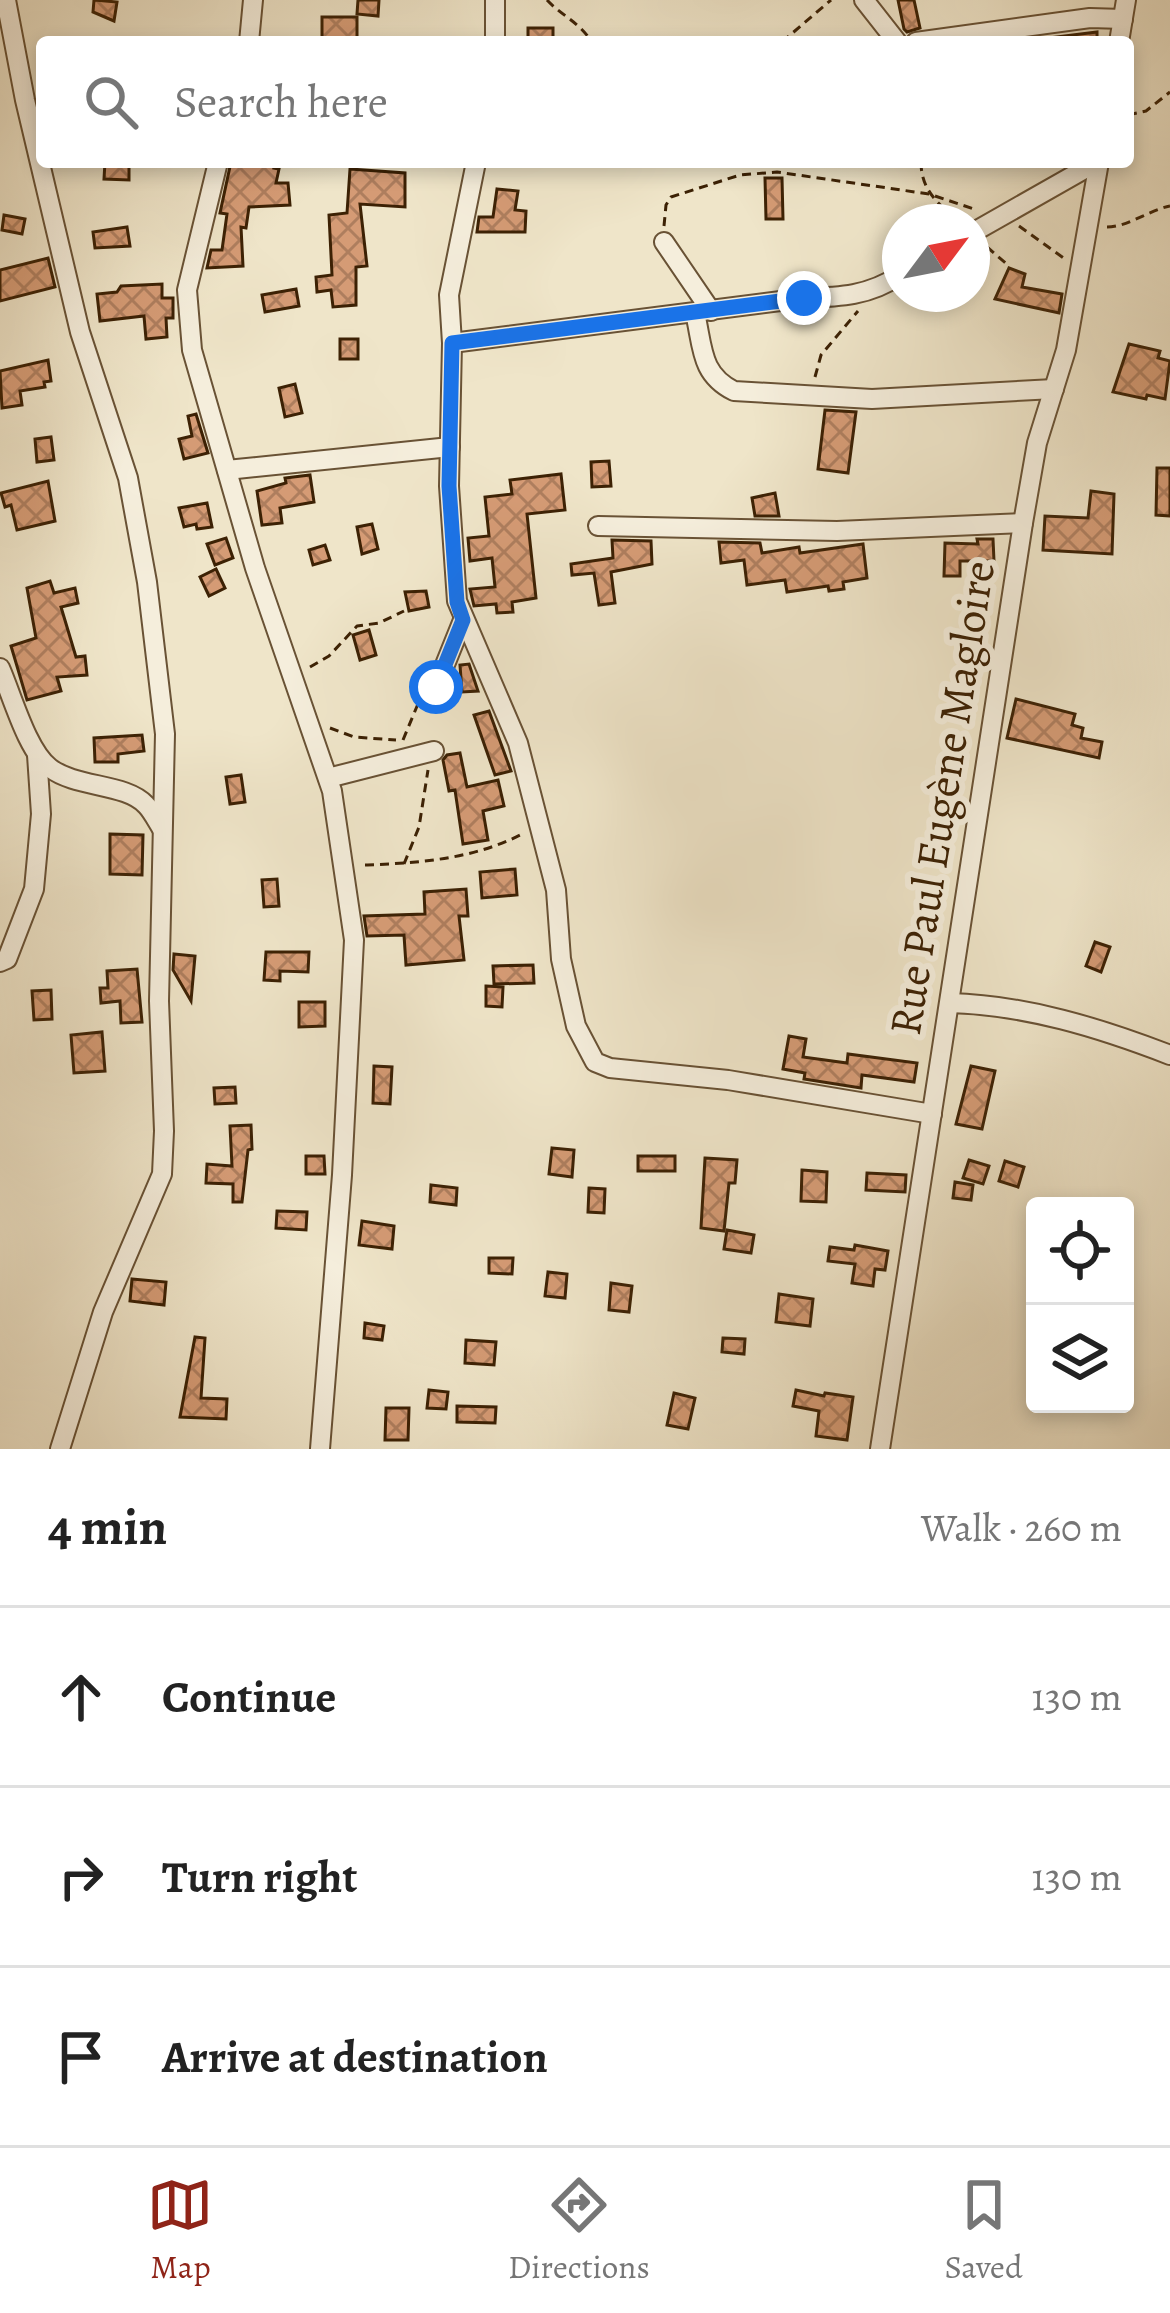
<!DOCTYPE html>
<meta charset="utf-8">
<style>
:root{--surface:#fff;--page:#f6f6f6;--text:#222;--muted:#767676;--line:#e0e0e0;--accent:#8f2418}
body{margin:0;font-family:Alegreya,serif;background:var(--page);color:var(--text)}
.controls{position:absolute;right:36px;bottom:36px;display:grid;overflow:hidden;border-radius:12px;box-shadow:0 6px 18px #0003}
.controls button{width:108px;height:108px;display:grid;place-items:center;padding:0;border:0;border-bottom:3px solid var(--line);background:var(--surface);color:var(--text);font:60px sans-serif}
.compass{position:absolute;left:882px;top:204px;width:108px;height:108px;border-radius:50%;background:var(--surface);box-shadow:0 6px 18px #0003;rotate:58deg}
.stop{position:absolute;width:36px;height:36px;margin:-27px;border:9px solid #1a73e8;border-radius:50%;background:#fff}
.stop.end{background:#1a73e8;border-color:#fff;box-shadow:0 3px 12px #0008}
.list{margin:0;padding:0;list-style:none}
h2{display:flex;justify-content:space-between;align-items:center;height:156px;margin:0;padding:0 48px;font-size:51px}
h2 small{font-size:39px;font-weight:400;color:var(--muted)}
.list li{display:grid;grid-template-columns:78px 1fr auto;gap:36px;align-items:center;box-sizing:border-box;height:180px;padding:0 48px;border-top:3px solid var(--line)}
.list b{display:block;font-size:45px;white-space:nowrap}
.list em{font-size:39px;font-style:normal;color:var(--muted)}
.icon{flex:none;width:66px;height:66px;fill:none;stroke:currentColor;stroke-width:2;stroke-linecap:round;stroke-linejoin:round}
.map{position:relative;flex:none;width:1170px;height:1449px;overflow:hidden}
.search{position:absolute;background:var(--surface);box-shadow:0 6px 18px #0003;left:36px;right:36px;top:36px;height:132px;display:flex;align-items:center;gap:30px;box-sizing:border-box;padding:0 42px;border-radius:12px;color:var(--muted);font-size:45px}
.sheet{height:696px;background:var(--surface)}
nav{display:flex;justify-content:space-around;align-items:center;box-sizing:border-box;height:168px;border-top:3px solid var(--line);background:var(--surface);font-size:33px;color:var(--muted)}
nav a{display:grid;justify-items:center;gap:6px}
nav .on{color:var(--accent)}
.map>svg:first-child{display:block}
.building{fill:url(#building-cross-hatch);stroke:#3c2104;stroke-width:3}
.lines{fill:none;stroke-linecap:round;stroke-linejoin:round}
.minor-casing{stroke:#695235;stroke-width:22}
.path{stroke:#3c2104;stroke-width:3;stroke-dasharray:9 6;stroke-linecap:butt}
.minor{stroke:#f5eedc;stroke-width:18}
.route{stroke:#1a73e8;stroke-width:15}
.labels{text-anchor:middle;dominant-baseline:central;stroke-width:12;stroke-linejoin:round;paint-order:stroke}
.street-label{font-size:45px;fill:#3c2104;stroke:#f5eedc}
</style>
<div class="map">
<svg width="1170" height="1449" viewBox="0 0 1170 1449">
<defs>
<pattern id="building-cross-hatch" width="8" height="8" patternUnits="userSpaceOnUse" patternTransform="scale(3)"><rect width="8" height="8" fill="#d59b75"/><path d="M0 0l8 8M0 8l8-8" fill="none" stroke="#ae7e5e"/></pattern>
</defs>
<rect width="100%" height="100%" fill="#efe5c9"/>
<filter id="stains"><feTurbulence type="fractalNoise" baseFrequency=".00167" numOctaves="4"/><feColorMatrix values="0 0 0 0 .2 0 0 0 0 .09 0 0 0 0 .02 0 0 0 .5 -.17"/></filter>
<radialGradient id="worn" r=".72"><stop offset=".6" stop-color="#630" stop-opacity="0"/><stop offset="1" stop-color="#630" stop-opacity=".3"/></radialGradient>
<g class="building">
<path d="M 94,0 L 117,2 L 114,21 L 93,12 Z"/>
<path d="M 358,0 L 379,0 L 378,16 L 357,14 Z"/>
<path d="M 898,0 L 914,0 L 920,28 L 907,32 L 904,29 Z"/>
<rect x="322" y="17" width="35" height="25"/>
<rect x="528" y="28" width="25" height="14"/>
<path d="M 1097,32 L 1097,42 L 1040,42 L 1040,39 Z"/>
<path d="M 105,162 L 129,162 L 129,180 L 104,179 Z"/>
<path d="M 231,162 L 276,162 L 274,168 L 279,169 L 276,183 L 288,183 L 290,205 L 249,207 L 246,228 L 241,227 L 243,266 L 207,268 L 211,250 L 222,250 L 227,214 L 220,213 Z"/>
<path d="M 350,169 L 405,173 L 405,207 L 360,204 L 367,266 L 356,267 L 356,305 L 333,307 L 331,290 L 317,292 L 316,277 L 332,275 L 329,215 L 347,213 Z"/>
<path d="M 765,178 L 782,178 L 783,219 L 766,219 Z"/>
<path d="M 497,189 L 518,191 L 515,210 L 526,211 L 525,232 L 477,232 L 479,217 L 493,217 Z"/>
<path d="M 4,215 L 25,219 L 22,234 L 2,230 Z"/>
<path d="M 127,227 L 130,246 L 95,248 L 93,232 Z"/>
<path d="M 48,258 L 55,287 L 0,301 L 0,270 Z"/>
<path d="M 1009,268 L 1025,274 L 1022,287 L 1062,294 L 1059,313 L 995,299 Z"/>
<path d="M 162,284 L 162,298 L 173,298 L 173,318 L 166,318 L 167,337 L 146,339 L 144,316 L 100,321 L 97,294 L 117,292 L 121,286 Z"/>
<path d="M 296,289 L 299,306 L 265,312 L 262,295 Z"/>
<rect x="340" y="339" width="18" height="20"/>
<path d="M 1129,344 L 1160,351 L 1158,358 L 1170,361 L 1165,399 L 1147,395 L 1146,399 L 1113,392 Z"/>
<path d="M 48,360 L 51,381 L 44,382 L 45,387 L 20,391 L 22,405 L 2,408 L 0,371 Z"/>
<path d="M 295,384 L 302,413 L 285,417 L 279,388 Z"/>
<path d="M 825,410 L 856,412 L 848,473 L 818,469 Z"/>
<path d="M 196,414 L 208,453 L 184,459 L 179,439 L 192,436 L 188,416 Z"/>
<path d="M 51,437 L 54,460 L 37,462 L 35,439 Z"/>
<path d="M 609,461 L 611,486 L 592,487 L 591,462 Z"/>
<path d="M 1157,468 L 1170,468 L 1170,516 L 1156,515 Z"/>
<path d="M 561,474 L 565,510 L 527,514 L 536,598 L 512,602 L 513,612 L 497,613 L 496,604 L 474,606 L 470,589 L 495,587 L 492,558 L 470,561 L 468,538 L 489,536 L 485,497 L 512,494 L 510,480 Z"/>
<path d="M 310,475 L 314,502 L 280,508 L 282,523 L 262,525 L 257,491 L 286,483 L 285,478 Z"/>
<path d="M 48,481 L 55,521 L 17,530 L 11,505 L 5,507 L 1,493 Z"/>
<path d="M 1091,491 L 1114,494 L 1112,554 L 1043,550 L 1045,516 L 1088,518 Z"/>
<path d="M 775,493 L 779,516 L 755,516 L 752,498 Z"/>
<path d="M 207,503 L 212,527 L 197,529 L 196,524 L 184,527 L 179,508 Z"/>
<path d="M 372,524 L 378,549 L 362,554 L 357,527 Z"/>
<path d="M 226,538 L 233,558 L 215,565 L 207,544 Z"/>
<path d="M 977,539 L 993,539 L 994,561 L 960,561 L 960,576 L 944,576 L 945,543 L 978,544 Z"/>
<path d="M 612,540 L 651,541 L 652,564 L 611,572 L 615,603 L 599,605 L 594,573 L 572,575 L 571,564 L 613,558 Z"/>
<path d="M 719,542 L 760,543 L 762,553 L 799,547 L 800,553 L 863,544 L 867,578 L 843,582 L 844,589 L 829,591 L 828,586 L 787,592 L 785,580 L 747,585 L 744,560 L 721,563 Z"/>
<path d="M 325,545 L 330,560 L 313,565 L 309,550 Z"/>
<path d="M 216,569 L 225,588 L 209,596 L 200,577 Z"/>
<path d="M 50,581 L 54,593 L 75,588 L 78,603 L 61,607 L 76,657 L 85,656 L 87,675 L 57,677 L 61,691 L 27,700 L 11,646 L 36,638 L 27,588 Z"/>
<path d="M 426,591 L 429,607 L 409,611 L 405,592 Z"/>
<path d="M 369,630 L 376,655 L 360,660 L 353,635 Z"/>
<path d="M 469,664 L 478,691 L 462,692 L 460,665 Z"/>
<path d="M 1016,699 L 1075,714 L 1072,725 L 1083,728 L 1081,738 L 1102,742 L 1099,758 L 1007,738 Z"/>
<path d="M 489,711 L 511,771 L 495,775 L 474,715 Z"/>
<path d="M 142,735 L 144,751 L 118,754 L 118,762 L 95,762 L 94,738 Z"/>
<path d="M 460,753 L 467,787 L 498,780 L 504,806 L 483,811 L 488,840 L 463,844 L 455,790 L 449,791 L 443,760 L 447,755 Z"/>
<path d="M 241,775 L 245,802 L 230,804 L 226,777 Z"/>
<path d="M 110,834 L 143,835 L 142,875 L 110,874 Z"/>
<path d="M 515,869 L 517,895 L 482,898 L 480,872 Z"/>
<path d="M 277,879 L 279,906 L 264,907 L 262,880 Z"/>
<path d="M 466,889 L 468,916 L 459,916 L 464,960 L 406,965 L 404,935 L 367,936 L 364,916 L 425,914 L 424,892 Z"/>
<path d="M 1095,942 L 1110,947 L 1101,972 L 1086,966 Z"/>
<path d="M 266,952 L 309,952 L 308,972 L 280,971 L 280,981 L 264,980 Z"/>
<path d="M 174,954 L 195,956 L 191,1001 L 173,970 Z"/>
<path d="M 533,965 L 534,983 L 494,984 L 493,966 Z"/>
<path d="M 137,969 L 142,1022 L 121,1023 L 120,1001 L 101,1003 L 100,988 L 108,988 L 107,971 Z"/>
<path d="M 486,986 L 503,987 L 502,1007 L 486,1006 Z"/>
<path d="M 51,990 L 52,1019 L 34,1020 L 32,991 Z"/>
<path d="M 299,1002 L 325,1002 L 325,1026 L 299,1027 Z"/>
<path d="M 102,1032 L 105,1071 L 74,1073 L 71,1035 Z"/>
<path d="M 789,1036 L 806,1039 L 803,1057 L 847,1063 L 848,1054 L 917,1063 L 914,1082 L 862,1075 L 861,1088 L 804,1079 L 805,1073 L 783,1069 Z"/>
<path d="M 374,1066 L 392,1067 L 390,1104 L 373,1103 Z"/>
<path d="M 971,1066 L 995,1071 L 982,1129 L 956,1124 Z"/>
<path d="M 235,1087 L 236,1103 L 215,1104 L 214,1088 Z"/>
<path d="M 251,1125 L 252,1149 L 248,1150 L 242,1202 L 233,1202 L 233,1184 L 206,1183 L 207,1164 L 232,1166 L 230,1126 Z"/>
<path d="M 552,1148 L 574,1150 L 572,1177 L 549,1174 Z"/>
<path d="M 306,1156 L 324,1156 L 325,1174 L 306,1174 Z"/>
<rect x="638" y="1156" width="37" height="15"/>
<path d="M 705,1158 L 737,1160 L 735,1183 L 729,1183 L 724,1231 L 701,1228 Z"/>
<path d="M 969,1160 L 989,1166 L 983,1184 L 963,1178 Z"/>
<path d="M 1005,1161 L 1024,1167 L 1018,1187 L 999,1181 Z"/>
<path d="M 802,1170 L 827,1172 L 826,1202 L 801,1201 Z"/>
<path d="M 867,1173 L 906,1175 L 905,1192 L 866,1190 Z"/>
<path d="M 955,1182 L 973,1185 L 971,1200 L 953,1198 Z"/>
<path d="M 431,1185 L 457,1188 L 456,1205 L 430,1202 Z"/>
<path d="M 589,1188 L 605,1189 L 604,1213 L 588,1212 Z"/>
<path d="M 277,1211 L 307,1212 L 306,1230 L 276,1228 Z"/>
<path d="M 362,1221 L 394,1226 L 392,1249 L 359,1245 Z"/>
<path d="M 727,1230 L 754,1235 L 751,1253 L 724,1249 Z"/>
<path d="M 855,1245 L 888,1251 L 885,1270 L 875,1269 L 873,1286 L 852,1283 L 855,1264 L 828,1261 L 830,1247 L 854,1250 Z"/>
<path d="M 489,1258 L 513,1258 L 512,1274 L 489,1273 Z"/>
<path d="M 548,1272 L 567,1274 L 565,1298 L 545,1296 Z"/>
<path d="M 132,1279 L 166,1282 L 164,1305 L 130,1301 Z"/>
<path d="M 611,1283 L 632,1286 L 629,1312 L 609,1310 Z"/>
<path d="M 779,1294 L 813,1299 L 810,1326 L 776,1322 Z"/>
<path d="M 365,1323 L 384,1326 L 382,1340 L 364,1338 Z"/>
<path d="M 195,1337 L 205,1338 L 201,1398 L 227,1399 L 226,1419 L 180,1417 Z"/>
<path d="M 723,1338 L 745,1339 L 744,1354 L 722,1352 Z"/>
<path d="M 466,1340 L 496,1342 L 494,1365 L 465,1363 Z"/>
<path d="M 429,1390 L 448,1392 L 446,1409 L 427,1408 Z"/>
<path d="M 796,1390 L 824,1396 L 825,1393 L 853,1397 L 847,1440 L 816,1436 L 819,1411 L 793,1406 Z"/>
<path d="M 674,1393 L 695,1398 L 688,1429 L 667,1425 Z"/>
<path d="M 457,1406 L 496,1407 L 495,1423 L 457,1422 Z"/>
<path d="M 386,1408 L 409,1408 L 408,1440 L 385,1440 Z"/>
</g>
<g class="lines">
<g class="minor-casing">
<g id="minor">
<path d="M 6,0 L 25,100 L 80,332 L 128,478 L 147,582 L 165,734 L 159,1001 L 164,1131 L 162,1174 L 103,1312 L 60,1449"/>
<path d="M 864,0 L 897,42"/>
<path d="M 249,42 L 253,0"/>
<path d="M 495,42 L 495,0"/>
<path d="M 916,42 L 1090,18 L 1123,19"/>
<path d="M 1119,42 L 1126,0"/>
<path d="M 218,162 L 187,290 L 192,350 L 255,568 L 332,791 L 354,940 L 342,1175 L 320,1449"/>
<path d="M 476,162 L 449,295 L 452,343 L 449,486 L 457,601 L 518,743 L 556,890 L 561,959 L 576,1026 L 595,1062 L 610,1068 L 728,1080 L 932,1114"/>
<path d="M 972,233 L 1097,162"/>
<path d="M 664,242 L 711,311"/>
<path d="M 695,313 C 703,347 700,374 734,391 L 872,399 L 1054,389"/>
<path d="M 452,343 L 804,298 C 840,297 869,296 900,275"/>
<path d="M 227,470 L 450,447"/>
<path d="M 598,526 L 837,531 L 1023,523"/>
<path d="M 0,668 C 12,695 27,751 50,768 C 76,788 126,783 146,805 C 152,811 157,821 162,829"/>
<path d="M 436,687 L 463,620"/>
<path d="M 328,778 L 434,751"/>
<path d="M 0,962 L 7,959 L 34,889 L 41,814 L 37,755"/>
<path d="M 950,1003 C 1026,1005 1100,1028 1170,1055"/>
<path d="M 880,1449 L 1023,523 L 1037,443 L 1066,350 L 1099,162"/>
</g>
</g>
<g class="path">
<path d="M 547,0 C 563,17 577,20 592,42"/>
<path d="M 782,42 L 831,0"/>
<path d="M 1128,115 L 1146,111 L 1170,92"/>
<path d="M 921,162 C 921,191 939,204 959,222"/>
<path d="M 664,226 L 666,205 L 671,197 L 740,175 L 777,172 L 929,194 L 977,210"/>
<path d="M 1019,226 L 1065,259"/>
<path d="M 1107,227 C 1128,227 1149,210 1170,206"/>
<path d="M 987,247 L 1009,266"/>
<path d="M 815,377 L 821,355 L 858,311"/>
<path d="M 310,667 L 329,656 L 357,626 L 379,623 L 404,611"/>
<path d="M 330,728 L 354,737 L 396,740"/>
<path d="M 403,740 L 420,699"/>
<path d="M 404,864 L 419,827 L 428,770"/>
<path d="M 365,865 C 420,863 475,859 524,833"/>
</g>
<use href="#minor" class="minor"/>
</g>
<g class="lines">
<path class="route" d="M 436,687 L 463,620 L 457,602 L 449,486 L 452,343 L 804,298"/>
</g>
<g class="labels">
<g class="street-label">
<text transform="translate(942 798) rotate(-81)">Rue Paul Eugène Magloire</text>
</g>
</g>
<rect width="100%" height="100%" filter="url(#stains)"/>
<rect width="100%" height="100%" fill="url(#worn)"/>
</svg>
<div class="controls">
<button><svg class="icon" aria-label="locate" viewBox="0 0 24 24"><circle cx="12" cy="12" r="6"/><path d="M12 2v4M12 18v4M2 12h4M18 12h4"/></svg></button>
<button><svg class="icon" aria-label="layers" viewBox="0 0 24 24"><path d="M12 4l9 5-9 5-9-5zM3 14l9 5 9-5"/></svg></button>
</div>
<svg class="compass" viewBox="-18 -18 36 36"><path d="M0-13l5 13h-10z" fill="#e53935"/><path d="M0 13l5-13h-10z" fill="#767676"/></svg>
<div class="stop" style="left:436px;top:687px"></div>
<div class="stop end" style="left:804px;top:298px"></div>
<div class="search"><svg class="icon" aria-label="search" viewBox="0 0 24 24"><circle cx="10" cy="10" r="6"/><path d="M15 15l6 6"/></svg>Search here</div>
</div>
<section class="sheet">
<h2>4 min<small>Walk · 260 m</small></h2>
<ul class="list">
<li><svg class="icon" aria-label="ahead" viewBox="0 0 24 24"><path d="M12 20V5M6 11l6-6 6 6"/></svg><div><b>Continue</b></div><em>130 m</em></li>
<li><svg class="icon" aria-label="right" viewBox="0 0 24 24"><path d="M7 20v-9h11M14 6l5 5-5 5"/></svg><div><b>Turn right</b></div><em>130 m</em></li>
<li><svg class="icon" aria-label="arrive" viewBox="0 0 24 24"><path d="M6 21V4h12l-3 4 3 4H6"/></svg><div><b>Arrive at destination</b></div></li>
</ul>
</section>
<nav>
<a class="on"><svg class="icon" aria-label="map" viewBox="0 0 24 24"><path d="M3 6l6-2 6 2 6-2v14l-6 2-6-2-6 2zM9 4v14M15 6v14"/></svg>Map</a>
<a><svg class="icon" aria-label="directions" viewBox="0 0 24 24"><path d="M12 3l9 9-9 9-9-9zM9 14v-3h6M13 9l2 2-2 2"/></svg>Directions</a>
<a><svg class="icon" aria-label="saved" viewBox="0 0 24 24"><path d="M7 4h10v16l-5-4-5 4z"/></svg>Saved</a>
</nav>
